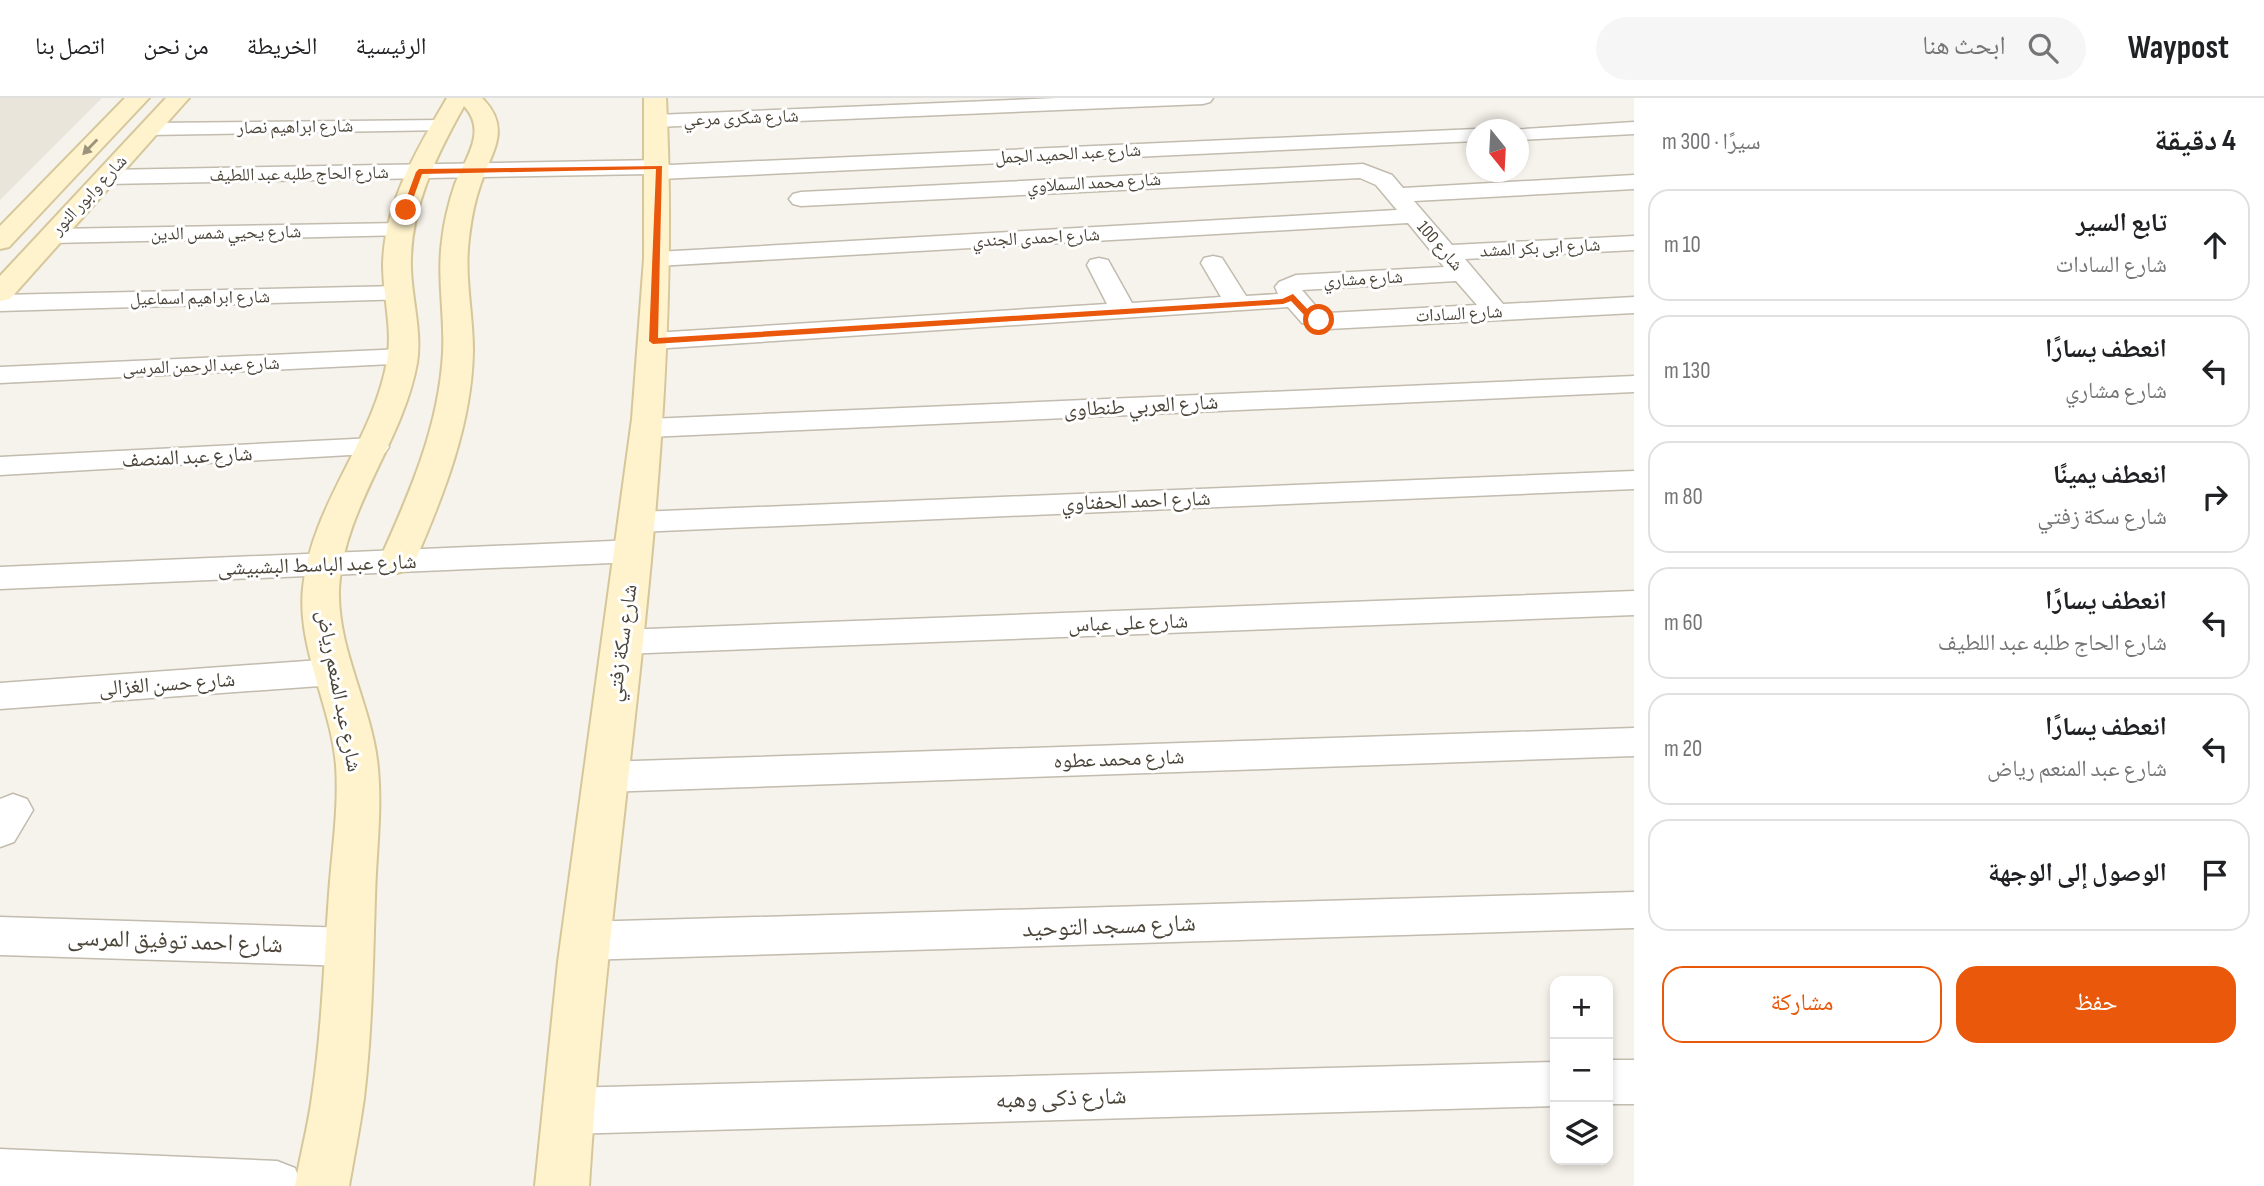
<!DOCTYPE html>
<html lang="ar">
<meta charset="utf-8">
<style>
:root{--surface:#fff;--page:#f6f6f6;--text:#202124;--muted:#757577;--line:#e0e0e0;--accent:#ea580c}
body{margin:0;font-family:"Sofia Sans Condensed","Noto Naskh Arabic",sans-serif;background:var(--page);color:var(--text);direction:rtl}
.controls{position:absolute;right:21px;bottom:21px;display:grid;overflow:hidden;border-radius:14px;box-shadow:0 4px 10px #0003}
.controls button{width:63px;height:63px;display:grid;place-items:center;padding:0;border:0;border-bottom:2px solid var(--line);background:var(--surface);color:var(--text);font:35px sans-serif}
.compass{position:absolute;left:1466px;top:21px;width:63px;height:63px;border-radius:50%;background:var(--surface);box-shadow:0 4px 10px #0003;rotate:162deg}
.stop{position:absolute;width:21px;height:21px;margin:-16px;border:5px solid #ea580c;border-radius:50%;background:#fff}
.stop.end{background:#ea580c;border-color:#fff;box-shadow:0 2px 7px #0008}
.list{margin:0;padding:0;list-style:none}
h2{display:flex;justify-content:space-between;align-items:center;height:91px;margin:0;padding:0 28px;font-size:30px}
h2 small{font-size:23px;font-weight:400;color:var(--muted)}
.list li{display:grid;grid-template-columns:46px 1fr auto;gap:21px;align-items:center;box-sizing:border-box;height:112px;margin:0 14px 14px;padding:0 14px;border:2px solid var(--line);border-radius:21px}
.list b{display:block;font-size:26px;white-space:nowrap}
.list p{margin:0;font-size:23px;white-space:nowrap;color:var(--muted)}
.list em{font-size:23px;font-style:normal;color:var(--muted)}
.actions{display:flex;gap:14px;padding:21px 28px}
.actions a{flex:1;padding:16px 0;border:2px solid var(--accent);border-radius:21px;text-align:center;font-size:24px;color:var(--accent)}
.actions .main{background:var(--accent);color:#fff}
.icon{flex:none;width:38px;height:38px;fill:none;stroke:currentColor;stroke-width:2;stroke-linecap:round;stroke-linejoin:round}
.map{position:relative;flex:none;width:1634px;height:1088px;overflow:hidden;direction:ltr}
header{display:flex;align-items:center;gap:42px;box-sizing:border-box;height:98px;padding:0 35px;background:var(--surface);border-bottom:2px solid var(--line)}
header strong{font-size:33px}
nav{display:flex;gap:38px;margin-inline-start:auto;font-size:24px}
.search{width:490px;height:63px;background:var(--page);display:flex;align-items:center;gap:18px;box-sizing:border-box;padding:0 24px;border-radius:38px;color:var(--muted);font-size:26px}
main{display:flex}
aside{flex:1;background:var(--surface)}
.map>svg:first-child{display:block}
.residential{fill:#eae5da}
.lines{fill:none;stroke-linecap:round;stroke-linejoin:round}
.street-casing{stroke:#c2bbae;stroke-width:3}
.secondary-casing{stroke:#d6c79b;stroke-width:4}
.street{fill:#fff;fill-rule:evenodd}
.secondary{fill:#fff3cd;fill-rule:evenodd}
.oneway{fill:#9c937c}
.route{fill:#ea580c}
.labels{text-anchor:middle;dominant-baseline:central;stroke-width:6;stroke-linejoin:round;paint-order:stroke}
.far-street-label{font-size:18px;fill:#4b4439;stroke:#fff}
.street-label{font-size:21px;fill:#4b4439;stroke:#fff}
.near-street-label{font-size:24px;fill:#4b4439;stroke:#fff}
</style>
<header>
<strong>Waypost</strong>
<div class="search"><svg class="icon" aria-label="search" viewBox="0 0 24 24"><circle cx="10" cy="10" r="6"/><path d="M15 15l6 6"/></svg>ابحث هنا</div>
<nav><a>الرئيسية</a><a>الخريطة</a><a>من نحن</a><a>اتصل بنا</a></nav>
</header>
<main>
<aside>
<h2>4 دقيقة<small>سيرًا · 300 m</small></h2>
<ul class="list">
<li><svg class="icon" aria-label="ahead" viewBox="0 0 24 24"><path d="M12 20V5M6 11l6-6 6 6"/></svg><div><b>تابع السير</b><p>شارع السادات</p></div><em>10 m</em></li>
<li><svg class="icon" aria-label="left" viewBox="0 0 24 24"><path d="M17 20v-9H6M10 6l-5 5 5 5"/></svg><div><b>انعطف يسارًا</b><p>شارع مشاري</p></div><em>130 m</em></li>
<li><svg class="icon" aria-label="right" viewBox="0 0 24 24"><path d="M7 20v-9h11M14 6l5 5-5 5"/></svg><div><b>انعطف يمينًا</b><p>شارع سكة زفتي</p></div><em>80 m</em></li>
<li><svg class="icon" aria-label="left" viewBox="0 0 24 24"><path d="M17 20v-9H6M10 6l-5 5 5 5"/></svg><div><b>انعطف يسارًا</b><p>شارع الحاج طلبه عبد اللطيف</p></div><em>60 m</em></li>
<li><svg class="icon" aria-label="left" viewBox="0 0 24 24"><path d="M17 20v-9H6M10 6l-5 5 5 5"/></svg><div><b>انعطف يسارًا</b><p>شارع عبد المنعم رياض</p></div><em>20 m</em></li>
<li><svg class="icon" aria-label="arrive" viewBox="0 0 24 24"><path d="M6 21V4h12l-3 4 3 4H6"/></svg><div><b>الوصول إلى الوجهة</b></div></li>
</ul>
<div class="actions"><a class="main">حفظ</a><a>مشاركة</a></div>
</aside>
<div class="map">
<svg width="1634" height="1088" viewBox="0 0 1634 1088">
<rect width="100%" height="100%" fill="#f6f3ec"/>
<path class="residential" d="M 0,0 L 102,0 L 0,102 Z"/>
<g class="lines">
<g class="street-casing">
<g id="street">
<path d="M 1057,0 L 1213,0 L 1210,4 L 1203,6 L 656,29 L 649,27 L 646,23 L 649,19 L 656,17 Z"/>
<path d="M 441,22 L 448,24 L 452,28 L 448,32 L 149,37 L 142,35 L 138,31 L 142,27 L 149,25 Z"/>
<path d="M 1634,24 L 1634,36 L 1518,42 L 1518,32 L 1510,32 Z"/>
<path d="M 1476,31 L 1480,32 L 1476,32 L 1476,43 L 660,81 L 650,76 L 106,86 L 98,84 L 95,79 L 98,74 L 106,72 L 660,62 L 670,67 Z"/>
<path d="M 1363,66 L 1392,77 L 1403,90 L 1634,77 L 1634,91 L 1414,103 L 1452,147 L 1634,138 L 1634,152 L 1465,161 L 1503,206 L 1634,199 L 1634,215 L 1328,231 L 1302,225 L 1288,209 L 653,251 L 643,249 L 640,243 L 643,237 L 653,235 L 1107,206 L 1087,167 L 1090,162 L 1099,160 L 1108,162 L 1132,205 L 1221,199 L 1201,165 L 1204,160 L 1213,158 L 1222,160 L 1246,198 L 1278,196 L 1275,189 L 1279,184 L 1296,177 L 1444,169 L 1408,125 L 657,168 L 648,166 L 645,161 L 648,156 L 657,154 L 1397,112 L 1376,87 L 1360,80 L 801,108 L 793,106 L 789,101 L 793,96 L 801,94 ZM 1456,183 L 1477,207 L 1328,215 L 1320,213 L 1302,192 Z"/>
<path d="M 401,125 L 409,127 L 413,132 L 409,137 L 52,145 L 43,143 L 40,138 L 43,133 L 52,131 Z"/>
<path d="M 400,188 L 409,191 L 413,196 L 409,201 L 0,213 L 0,197 Z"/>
<path d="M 403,251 L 413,253 L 417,259 L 413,265 L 0,285 L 0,269 Z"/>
<path d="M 1634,278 L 1634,294 L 649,339 L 639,336 L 634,330 L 639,324 L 649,321 Z"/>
<path d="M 374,340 L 385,343 L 389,349 L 385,355 L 0,377 L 0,359 Z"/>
<path d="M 1634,373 L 1634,391 L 638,434 L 627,431 L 622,424 L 627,417 L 638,414 Z"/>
<path d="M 635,442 L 647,445 L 651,453 L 647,461 L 635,464 L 0,491 L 0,469 Z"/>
<path d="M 1634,493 L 1634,517 L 622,556 L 610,553 L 604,544 L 610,535 L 622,532 Z"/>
<path d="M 334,561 L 347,565 L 352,574 L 347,583 L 334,587 L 0,611 L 0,585 Z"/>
<path d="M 1634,630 L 1634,658 L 604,694 L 590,690 L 585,679 L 590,668 L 604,664 Z"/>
<path d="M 13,696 L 27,701 L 33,712 L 14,744 L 0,749 L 0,701 Z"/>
<path d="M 1634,794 L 1634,830 L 583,862 L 568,856 L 561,843 L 568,830 L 583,824 Z"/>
<path d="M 0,819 L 349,830 L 364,836 L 371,849 L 364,862 L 349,868 L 0,857 Z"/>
<rect x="1608" y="962" width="26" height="44"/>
<path d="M 1555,964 L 1555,1008 L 567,1036 L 550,1029 L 543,1013 L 550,997 L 567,990 Z"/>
<path d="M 0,1051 L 277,1063 L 295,1070 L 302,1088 L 0,1088 Z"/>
</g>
</g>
<g class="secondary-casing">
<g id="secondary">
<path d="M 125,0 L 149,0 L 9,149 L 0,151 L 0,128 Z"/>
<path d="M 166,0 L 189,0 L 10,201 L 0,203 L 0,178 Z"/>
<path d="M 447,0 L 482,0 C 513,31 491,54 480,88 C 474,105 471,123 469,140 C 464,178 473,215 473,252 C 472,326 444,396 415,463 L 410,471 L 397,475 L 384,471 L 379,463 C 409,397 439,329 443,255 C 445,218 437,181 442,143 C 444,124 449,104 455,86 C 465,61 488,33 464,8 C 436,58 409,112 411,171 C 412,202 422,234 417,265 C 403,344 343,410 339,491 C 337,553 373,609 378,671 C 382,714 376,756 375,799 C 373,866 372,933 364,1000 C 360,1029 354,1059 349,1088 L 295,1088 C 300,1058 308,1029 312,999 C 322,932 324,864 329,796 C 332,753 339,710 336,667 C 331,607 297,550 303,490 C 311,407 373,344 387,263 C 393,231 383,199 383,167 C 384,106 417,51 447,0 Z"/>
<path d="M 644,0 L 666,0 C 685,365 611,725 589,1088 L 535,1088 L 558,864 L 632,321 L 644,161 Z"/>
</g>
</g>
<use href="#street" class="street"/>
<use href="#secondary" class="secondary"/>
</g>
<defs><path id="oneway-solid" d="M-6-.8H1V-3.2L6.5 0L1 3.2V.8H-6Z" transform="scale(1.75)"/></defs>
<use class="oneway" href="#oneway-solid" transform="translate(90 49) rotate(134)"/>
<path class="route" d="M 662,68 L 658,240 L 1282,201 L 1293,196 L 1312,216 L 1323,222 L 1319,225 L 1306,219 L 1291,203 L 1283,206 L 653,246 L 649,243 L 656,71 L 422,76 L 409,112 L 406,114 L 402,112 L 416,74 L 419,71 Z"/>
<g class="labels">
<g class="far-street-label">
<text transform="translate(741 20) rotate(-2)">شارع شكرى مرعي</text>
<text transform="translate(295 29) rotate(-1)">شارع ابراهيم نصار</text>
<text transform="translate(1068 56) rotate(-3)">شارع عبد الحميد الجمل</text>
<text transform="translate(299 76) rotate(-1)">شارع الحاج طلبه عبد اللطيف</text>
<text transform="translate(1094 85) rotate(-3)">شارع محمد السملاوي</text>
<text transform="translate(89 97) rotate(-47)">شارع وابور النور</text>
<text transform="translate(226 135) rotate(-1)">شارع يحيي شمس الدين</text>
<text transform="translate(1036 140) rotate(-3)">شارع احمدى الجندي</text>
<text transform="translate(1440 148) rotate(49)">شارع 100</text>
<text transform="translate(1540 150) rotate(-3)">شارع ابى بكر المشد</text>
<text transform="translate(1363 181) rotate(-3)">شارع مشاري</text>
<text transform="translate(200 200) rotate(-1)">شارع ابراهيم اسماعيل</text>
<text transform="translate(1459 216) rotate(-3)">شارع السادات</text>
<text transform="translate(201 268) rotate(-2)">شارع عبد الرحمن المرسى</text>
</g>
<g class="street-label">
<text transform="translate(1141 308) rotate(-3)">شارع العربي طنطاوى</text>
<text transform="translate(187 359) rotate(-3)">شارع عبد المنصف</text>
<text transform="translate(1136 403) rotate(-2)">شارع احمد الحفناوي</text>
<text transform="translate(317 467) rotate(-2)">شارع عبد الباسط البشبيشى</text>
<text transform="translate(1128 525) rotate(-2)">شارع على عباس</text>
<text transform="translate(622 545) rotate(-82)">شارع سكة زفتي</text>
<text transform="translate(167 586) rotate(-4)">شارع حسن الغزالى</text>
<text transform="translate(339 593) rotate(79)">شارع عبد المنعم رياض</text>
<text transform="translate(1119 661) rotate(-2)">شارع محمد عطوه</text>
</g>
<g class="near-street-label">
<text transform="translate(1109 828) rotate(-2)">شارع مسجد التوحيد</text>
<text transform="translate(175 843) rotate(2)">شارع احمد توفيق المرسى</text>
<text transform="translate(1061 1000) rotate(-2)">شارع ذكى وهبه</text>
</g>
</g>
</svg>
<div class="controls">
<button>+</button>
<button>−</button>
<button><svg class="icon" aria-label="layers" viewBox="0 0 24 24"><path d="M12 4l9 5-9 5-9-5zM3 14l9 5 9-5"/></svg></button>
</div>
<svg class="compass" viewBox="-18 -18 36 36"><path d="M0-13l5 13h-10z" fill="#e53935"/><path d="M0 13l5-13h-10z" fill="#757577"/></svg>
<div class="stop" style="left:1319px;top:222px"></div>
<div class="stop end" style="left:406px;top:112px"></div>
</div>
</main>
